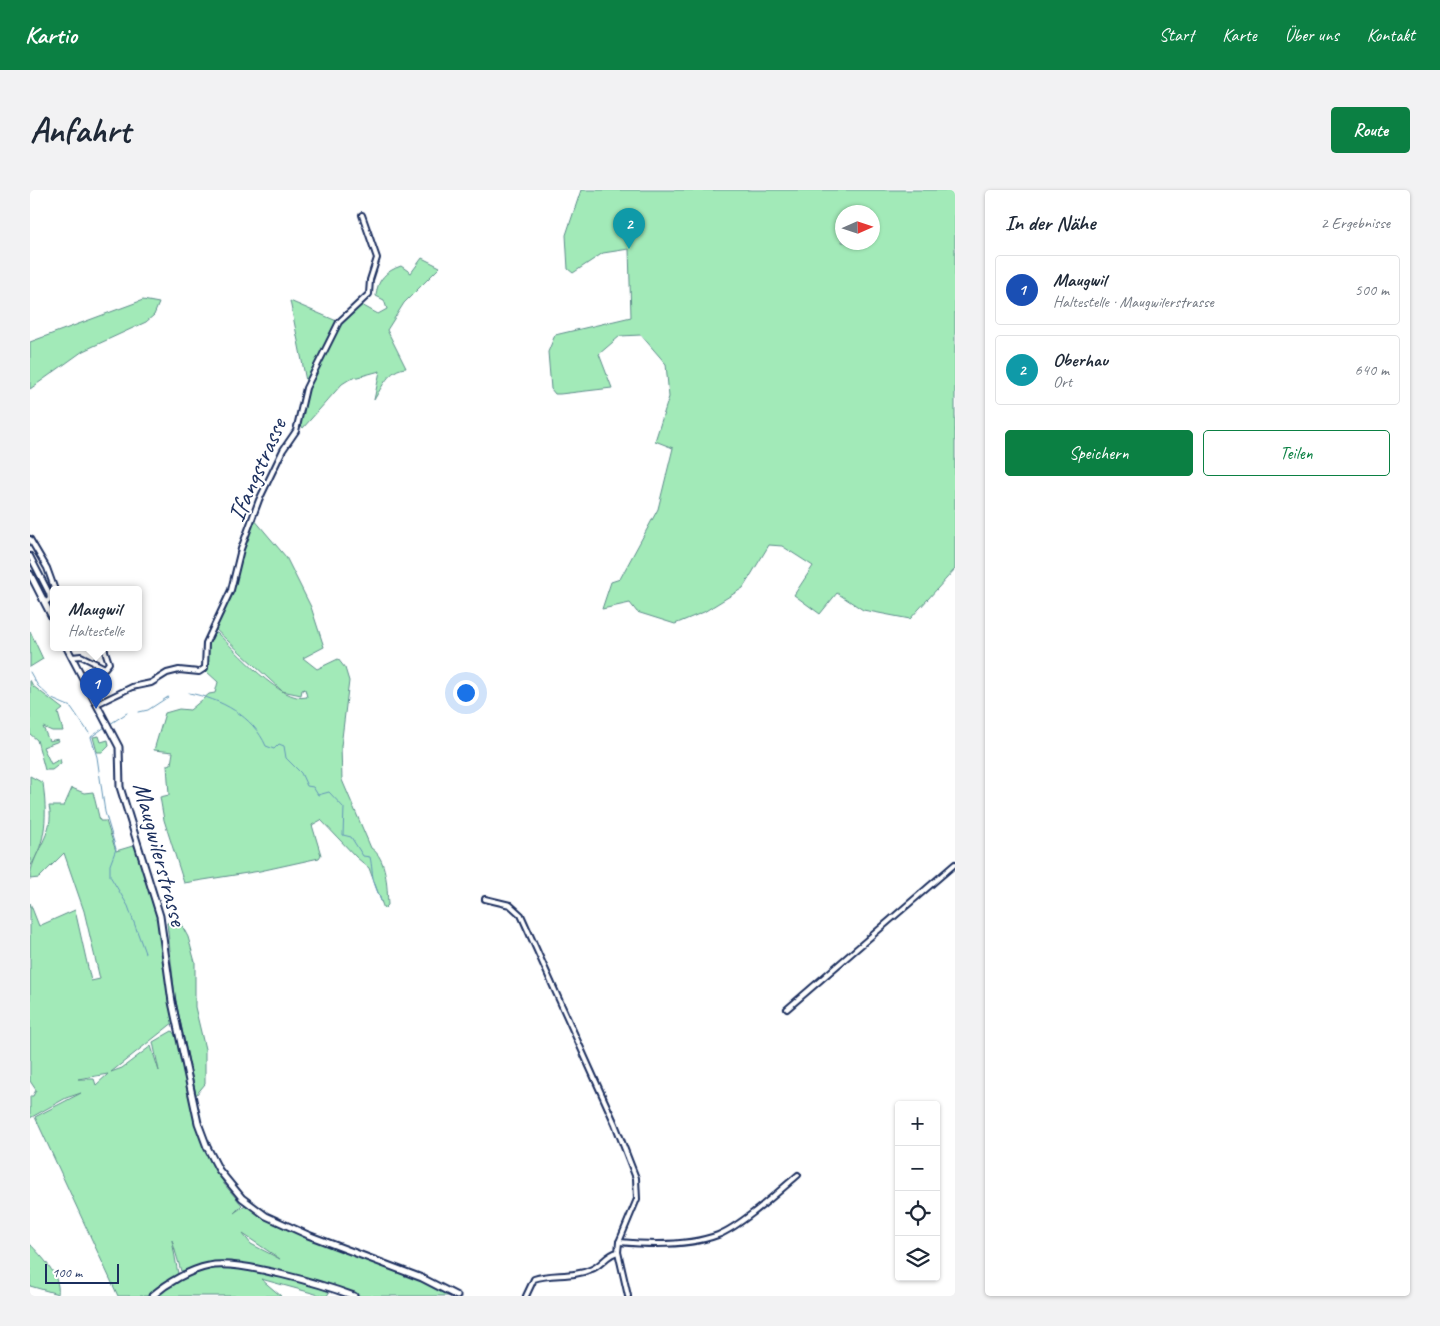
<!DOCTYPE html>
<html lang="de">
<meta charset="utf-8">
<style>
:root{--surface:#fff;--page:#f2f2f3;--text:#1f2937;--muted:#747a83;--line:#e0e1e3;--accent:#0b8043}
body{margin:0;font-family:Caveat,sans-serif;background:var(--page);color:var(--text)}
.controls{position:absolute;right:15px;bottom:15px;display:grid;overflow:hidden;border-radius:5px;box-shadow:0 1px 4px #0004}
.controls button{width:45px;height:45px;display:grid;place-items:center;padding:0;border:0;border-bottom:1px solid var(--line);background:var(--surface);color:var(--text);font:25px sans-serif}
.compass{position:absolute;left:805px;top:15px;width:45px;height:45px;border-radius:50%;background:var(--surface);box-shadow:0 1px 4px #0004;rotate:87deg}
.scale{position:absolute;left:15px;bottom:12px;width:74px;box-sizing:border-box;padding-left:5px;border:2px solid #1b2f5e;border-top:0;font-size:14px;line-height:18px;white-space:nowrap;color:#1b2f5e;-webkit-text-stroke:4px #fff;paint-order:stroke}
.you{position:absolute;left:435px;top:502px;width:18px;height:18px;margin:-12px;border:4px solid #fff;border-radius:50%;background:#1a73e8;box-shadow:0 0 0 8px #1a73e833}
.badge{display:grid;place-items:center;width:32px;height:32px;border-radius:50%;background:var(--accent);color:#fff;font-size:16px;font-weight:700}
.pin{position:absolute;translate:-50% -41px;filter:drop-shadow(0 1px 2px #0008)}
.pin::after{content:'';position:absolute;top:26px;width:18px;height:15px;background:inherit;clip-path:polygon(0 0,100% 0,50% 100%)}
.popup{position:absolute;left:20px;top:396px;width:92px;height:65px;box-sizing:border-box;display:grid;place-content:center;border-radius:5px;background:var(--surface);filter:drop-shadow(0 1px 4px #0005);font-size:16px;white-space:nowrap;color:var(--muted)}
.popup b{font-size:19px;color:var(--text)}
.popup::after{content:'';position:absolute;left:50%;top:100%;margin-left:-10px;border:10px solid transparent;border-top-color:var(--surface)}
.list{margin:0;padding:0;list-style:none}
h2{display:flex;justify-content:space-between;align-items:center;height:65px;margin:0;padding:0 20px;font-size:21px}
h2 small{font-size:16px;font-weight:400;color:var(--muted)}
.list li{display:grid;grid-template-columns:32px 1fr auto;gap:15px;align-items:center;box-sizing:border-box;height:70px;margin:0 10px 10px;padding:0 10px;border:1px solid var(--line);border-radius:5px}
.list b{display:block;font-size:19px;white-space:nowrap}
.list p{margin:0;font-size:16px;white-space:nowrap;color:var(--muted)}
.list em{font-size:16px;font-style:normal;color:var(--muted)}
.actions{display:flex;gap:10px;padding:15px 20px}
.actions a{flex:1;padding:11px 0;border:1px solid var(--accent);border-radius:5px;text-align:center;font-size:18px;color:var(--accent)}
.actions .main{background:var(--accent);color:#fff}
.icon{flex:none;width:28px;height:28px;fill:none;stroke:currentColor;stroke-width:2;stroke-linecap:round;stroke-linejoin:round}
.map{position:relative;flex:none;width:925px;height:1106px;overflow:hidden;border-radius:5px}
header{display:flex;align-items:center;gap:30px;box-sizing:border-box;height:70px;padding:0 25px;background:var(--accent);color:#fff}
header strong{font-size:24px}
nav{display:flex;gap:28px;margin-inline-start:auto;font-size:18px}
.intro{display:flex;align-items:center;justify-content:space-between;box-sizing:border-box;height:120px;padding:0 30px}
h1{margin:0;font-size:35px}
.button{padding:12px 22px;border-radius:5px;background:var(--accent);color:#fff;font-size:18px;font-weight:700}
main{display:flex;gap:30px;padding:0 30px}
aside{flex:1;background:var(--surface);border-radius:5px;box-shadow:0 1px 4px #0004}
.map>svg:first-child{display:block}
.green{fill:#a2eab8;stroke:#5e8c8b;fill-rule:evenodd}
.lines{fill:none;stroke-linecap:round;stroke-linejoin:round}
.stream{stroke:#6396b8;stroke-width:1}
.minor-casing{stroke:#1b2f5e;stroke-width:8}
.tertiary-casing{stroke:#1b2f5e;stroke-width:9}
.minor{stroke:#fff;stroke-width:4}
.tertiary{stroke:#fff;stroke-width:5}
.labels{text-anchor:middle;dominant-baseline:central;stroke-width:4;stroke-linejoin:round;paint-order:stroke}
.street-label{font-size:25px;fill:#1b2f5e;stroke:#fff}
</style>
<header>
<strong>Kartio</strong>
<nav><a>Start</a><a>Karte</a><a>Über uns</a><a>Kontakt</a></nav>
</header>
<div class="intro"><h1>Anfahrt</h1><a class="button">Route</a></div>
<main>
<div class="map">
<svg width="925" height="1106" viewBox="0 0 925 1106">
<rect width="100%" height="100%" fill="#fff"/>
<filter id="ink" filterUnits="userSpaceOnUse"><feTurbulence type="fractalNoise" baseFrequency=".02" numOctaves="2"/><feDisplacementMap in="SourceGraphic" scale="10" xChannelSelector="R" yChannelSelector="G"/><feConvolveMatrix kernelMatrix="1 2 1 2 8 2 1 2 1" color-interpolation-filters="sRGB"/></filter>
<g filter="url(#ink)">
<g class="green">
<path d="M 551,0 L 925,0 L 925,379 L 880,429 L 833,420 L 807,403 L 790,424 L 764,405 L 783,376 L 752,356 L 739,355 L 713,398 L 674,422 L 645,434 L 607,422 L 600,413 L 572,419 L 581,392 L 590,389 L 628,319 L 643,258 L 625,251 L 639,207 L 636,174 L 611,145 L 590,146 L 569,164 L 582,198 L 530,204 L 525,204 L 521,199 L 518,162 L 525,145 L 601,127 L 599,59 L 573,63 L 543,83 L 538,79 L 536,45 ZM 812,22 L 842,22 L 842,52 L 812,52 Z"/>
<path d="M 392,68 L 410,77 L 374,113 L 357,140 L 376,178 C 359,179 352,197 344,210 L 350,181 L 320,189 L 312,194 L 273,238 L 269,233 L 277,196 L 260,111 L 309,132 L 330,114 L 348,124 L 357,119 L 354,110 L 346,106 C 347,90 356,81 371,76 L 381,83 Z"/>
<path d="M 113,110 L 129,113 L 124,125 L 116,132 L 53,161 L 0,199 L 0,152 Z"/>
<path d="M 224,329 L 256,367 L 281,417 L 294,457 L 273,468 L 287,479 L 308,469 L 315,478 L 319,491 L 311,556 L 312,590 L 341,658 C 357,668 357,697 358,715 L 354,719 L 339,678 L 326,667 L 291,630 L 282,635 L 291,665 L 289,668 L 230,681 L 154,693 L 134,630 L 130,607 L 139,605 L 137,575 L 141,574 L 143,562 L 124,560 L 135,523 L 149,519 L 160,520 L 179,504 L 185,503 L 188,492 L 176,481 C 180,468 176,459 181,444 L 187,443 C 206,460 251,514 277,507 L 275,499 L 272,500 L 271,505 L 252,501 L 184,438 L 201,400 Z"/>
<path d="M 0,441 L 13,469 L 0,477 Z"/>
<path d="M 0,490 L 3,496 L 33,519 L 28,523 L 33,541 L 22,541 L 13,537 L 19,551 L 28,549 L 29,551 L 13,557 L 21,574 L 30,569 L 31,573 L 22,580 L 15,580 L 7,550 L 0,544 Z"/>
<path d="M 69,546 L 71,552 L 78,550 L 79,556 L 73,562 L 67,562 L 63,547 Z"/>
<path d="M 0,586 L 13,593 C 17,624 17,651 0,677 Z"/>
<path d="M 42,598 L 54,603 L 63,602 L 70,631 L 76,631 L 86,661 L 106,655 L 128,728 L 144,832 L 81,882 L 92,878 L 121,856 L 129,881 L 123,852 L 142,841 L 147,848 L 164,929 L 194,994 L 212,1015 L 204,1023 L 215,1015 L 245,1034 L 392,1090 L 423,1106 L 331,1106 L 305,1097 L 304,1093 L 297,1106 L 293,1106 L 231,1089 L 251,1106 L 126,1106 L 137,1097 L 175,1078 L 151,1081 L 142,1050 L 148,1084 L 122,1106 L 88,1106 L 5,927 L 51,903 L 36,908 L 0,928 L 0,906 L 3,906 L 6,900 L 0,891 L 0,713 L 9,736 L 45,720 L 61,791 L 70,789 L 54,721 L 34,663 L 9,688 L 0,689 C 0,665 26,643 19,616 L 34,616 ZM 78,884 L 66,895 L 64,889 L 48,889 ZM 213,1044 L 250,1069 L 221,1054 Z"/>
<path d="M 149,730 L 158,747 L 165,772 L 165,817 L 175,859 L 175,894 L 166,905 L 145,807 L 137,733 Z"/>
<path d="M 0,1054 C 11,1066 31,1085 28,1104 L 0,1096 Z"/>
</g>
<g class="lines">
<g class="stream">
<path d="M 0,482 L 8,496 L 22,509 L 41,517 L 59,543"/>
<path d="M 159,503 C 191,509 223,526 236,556 L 244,559 L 249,554 L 254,556 L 256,568 L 271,583 L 277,596 L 283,597 L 288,605 L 299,602 L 314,618 L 313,645 L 321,647 L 333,666 L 340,667 C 342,675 342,686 344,692 C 346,699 349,704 351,711"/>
<path d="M 109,522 L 118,520 L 138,507"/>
<path d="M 80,534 L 97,523"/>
<path d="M 75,537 L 61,547 L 67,567 L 75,622 L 86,659 L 80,675 L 80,686 L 98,716 L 115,763"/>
</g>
<g class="minor-casing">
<g id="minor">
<path d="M 0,349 L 17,378 L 25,400"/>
<path d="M 0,366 L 19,403 L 20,409 L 16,412"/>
<path d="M 42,467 L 51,466 L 75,478 L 79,473 L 74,458"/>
<path d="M 67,514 L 102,497 L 121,493 L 137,483 L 149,480 L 169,482 L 175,478 L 176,453 L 201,400 L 211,359 L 229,310 L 253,260 L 266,241 L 276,198 L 309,132 L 339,104 L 340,90 L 347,68 L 332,25"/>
<path d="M 455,709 L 480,715 L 491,725 L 585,934 L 606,988 L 607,1009 L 589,1052 L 588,1062 C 577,1064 572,1075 562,1079 C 543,1088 523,1083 504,1089 L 496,1106"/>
<path d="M 757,819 L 925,674"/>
<path d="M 589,1052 C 620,1055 659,1056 688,1045 C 711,1036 748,1002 768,985"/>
<path d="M 588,1062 L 598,1106"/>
</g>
</g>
<g class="tertiary-casing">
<g id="tertiary">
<path d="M 0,384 L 23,429"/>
<path d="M 37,458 L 89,557 L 90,597 L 130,726 L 142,812 L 168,933 L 177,957 L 189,980 L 212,1008 L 236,1026 L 278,1045 L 392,1088 L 427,1106"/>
<path d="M 122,1106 C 137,1093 159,1080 179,1076 C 208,1069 294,1095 324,1106"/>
</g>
</g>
<use href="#minor" class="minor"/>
<use href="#tertiary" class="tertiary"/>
</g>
</g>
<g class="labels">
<g class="street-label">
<text transform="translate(227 280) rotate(-66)">Ifangstrasse</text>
<text transform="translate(130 664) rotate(75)">Maugwilerstrasse</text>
</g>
</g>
</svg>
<div class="controls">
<button>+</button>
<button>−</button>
<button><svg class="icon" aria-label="locate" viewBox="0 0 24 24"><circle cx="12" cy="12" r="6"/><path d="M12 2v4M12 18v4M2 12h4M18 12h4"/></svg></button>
<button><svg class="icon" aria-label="layers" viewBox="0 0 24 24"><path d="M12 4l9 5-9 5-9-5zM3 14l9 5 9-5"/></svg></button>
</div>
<svg class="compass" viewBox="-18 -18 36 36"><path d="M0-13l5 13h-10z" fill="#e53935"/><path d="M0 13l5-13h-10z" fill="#747a83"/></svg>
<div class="scale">100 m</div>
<div class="you"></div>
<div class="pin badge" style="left:66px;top:519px;background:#1a4fb4">1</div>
<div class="popup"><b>Maugwil</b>Haltestelle</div>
<div class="pin badge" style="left:599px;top:59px;background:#0f9aa8">2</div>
</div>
<aside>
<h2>In der Nähe<small>2 Ergebnisse</small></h2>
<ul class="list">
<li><span class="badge" style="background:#1a4fb4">1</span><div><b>Maugwil</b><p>Haltestelle · Maugwilerstrasse</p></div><em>500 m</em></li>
<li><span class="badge" style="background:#0f9aa8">2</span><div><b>Oberhau</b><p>Ort</p></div><em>640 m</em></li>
</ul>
<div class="actions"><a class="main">Speichern</a><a>Teilen</a></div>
</aside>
</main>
